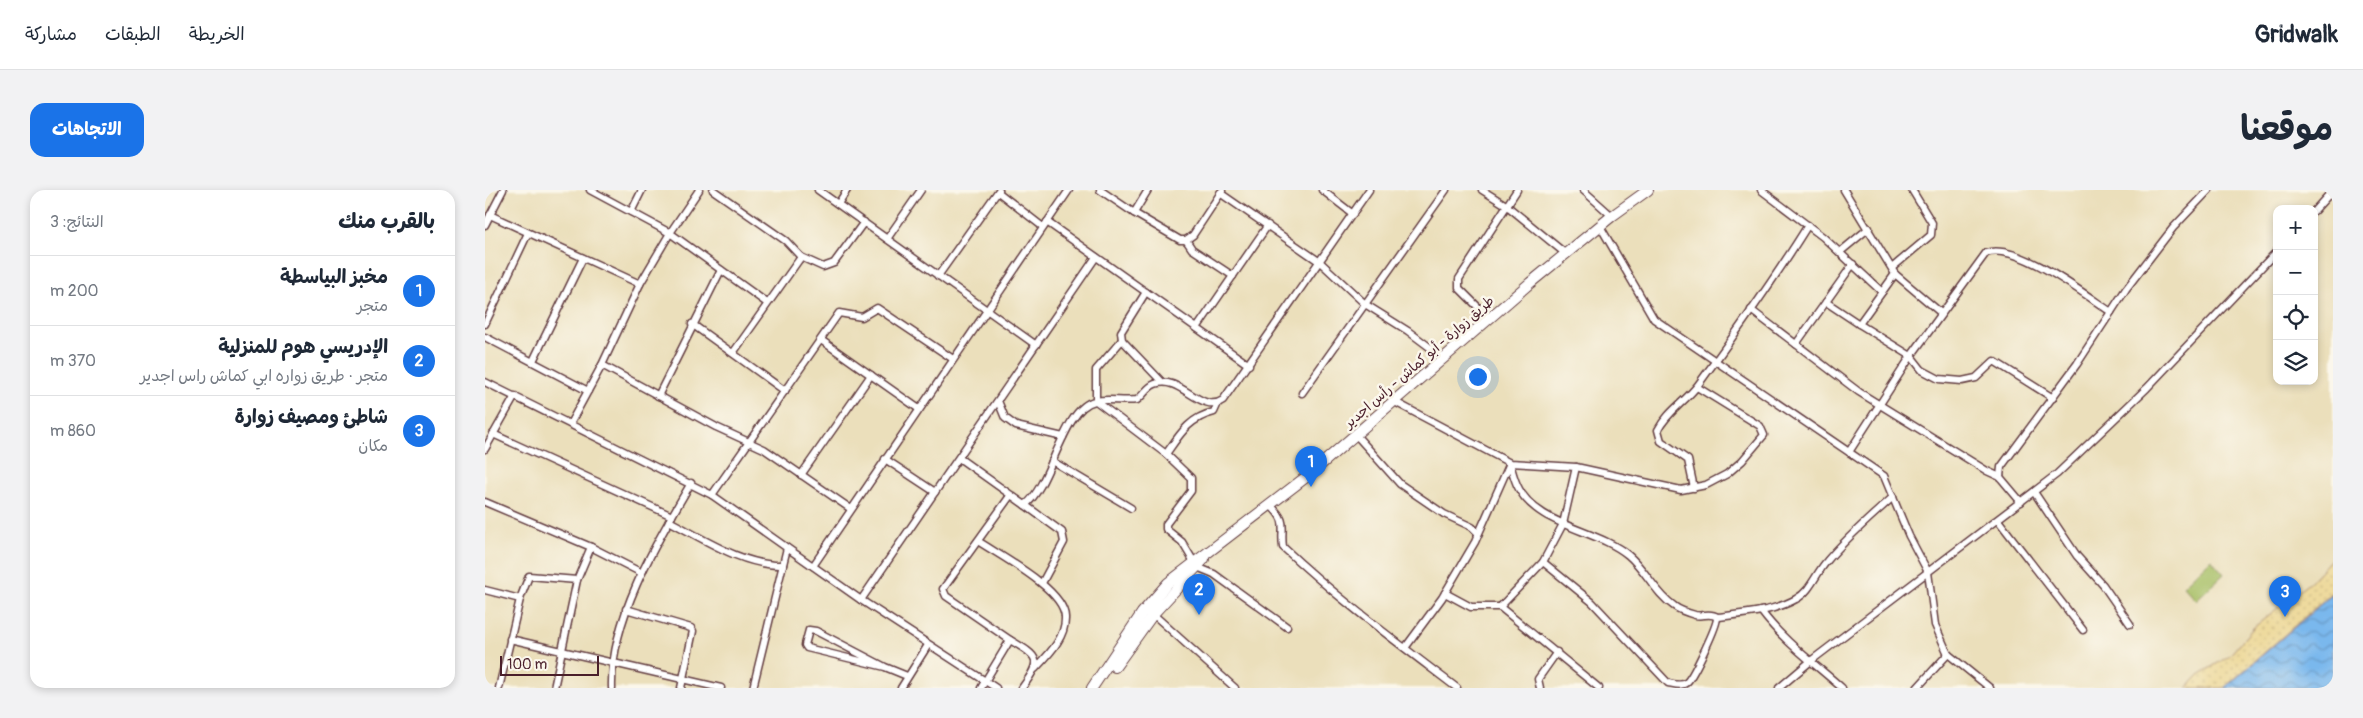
<!DOCTYPE html>
<html lang="ar">
<meta charset="utf-8">
<style>
:root{--surface:#fff;--page:#f2f2f3;--text:#1f2937;--muted:#747a83;--line:#e0e1e3;--accent:#1a73e8}
body{margin:0;font-family:Pangolin,"Playpen Sans Arabic",sans-serif;background:var(--page);color:var(--text);direction:rtl}
.controls{position:absolute;right:15px;top:15px;display:grid;overflow:hidden;border-radius:10px;box-shadow:0 2px 8px #0003}
.controls button{width:45px;height:45px;display:grid;place-items:center;padding:0;border:0;border-bottom:1px solid var(--line);background:var(--surface);color:var(--text);font:25px sans-serif}
.scale{position:absolute;left:15px;bottom:12px;width:99px;box-sizing:border-box;padding-left:5px;border:2px solid #4a1f2b;border-top:0;font-size:14px;line-height:18px;white-space:nowrap;color:#4a1f2b;-webkit-text-stroke:4px #fbf7ec;paint-order:stroke}
.you{position:absolute;left:992px;top:186px;width:18px;height:18px;margin:-12px;border:4px solid #fff;border-radius:50%;background:#1a73e8;box-shadow:0 0 0 8px #1a73e833}
.badge{display:grid;place-items:center;width:32px;height:32px;border-radius:50%;background:var(--accent);color:#fff;font-size:16px;font-weight:700}
.pin{position:absolute;translate:-50% -41px;filter:drop-shadow(0 1px 2px #0008)}
.pin::after{content:'';position:absolute;top:26px;width:18px;height:15px;background:inherit;clip-path:polygon(0 0,100% 0,50% 100%)}
.list{margin:0;padding:0;list-style:none}
h2{display:flex;justify-content:space-between;align-items:center;height:65px;margin:0;padding:0 20px;font-size:21px}
h2 small{font-size:16px;font-weight:400;color:var(--muted)}
.list li{display:grid;grid-template-columns:32px 1fr auto;gap:15px;align-items:center;box-sizing:border-box;height:70px;padding:0 20px;border-top:1px solid var(--line)}
.list b{display:block;font-size:19px;white-space:nowrap}
.list p{margin:0;font-size:16px;white-space:nowrap;color:var(--muted)}
.list em{font-size:16px;font-style:normal;color:var(--muted)}
.icon{flex:none;width:28px;height:28px;fill:none;stroke:currentColor;stroke-width:2;stroke-linecap:round;stroke-linejoin:round}
.map{position:relative;flex:none;width:1848px;height:498px;overflow:hidden;direction:ltr;border-radius:15px}
header{display:flex;align-items:center;gap:30px;box-sizing:border-box;height:70px;padding:0 25px;background:var(--surface);border-bottom:1px solid var(--line)}
header strong{font-size:24px}
nav{display:flex;gap:28px;margin-inline-start:auto;font-size:18px}
.intro{display:flex;align-items:center;justify-content:space-between;box-sizing:border-box;height:120px;padding:0 30px}
h1{margin:0;font-size:35px}
.button{padding:12px 22px;border-radius:15px;background:var(--accent);color:#fff;font-size:18px;font-weight:700}
main{display:flex;gap:30px;padding:0 30px}
aside{flex:1;background:var(--surface);border-radius:15px;box-shadow:0 2px 8px #0003}
.map>svg:first-child{display:block}
.sand{fill:url(#sand-dots);stroke:#9c7c64}
.garden{fill:#a6be63;stroke:#786e47}
.water{fill:url(#water-waves);stroke:#626c8c}
.lines{fill:none;stroke-linecap:round;stroke-linejoin:round}
.street-casing{stroke:#623c41;stroke-width:9}
.primary-casing{stroke:#623c41;stroke-width:12}
.street{stroke:#fff;stroke-width:6}
.primary{stroke:#fff;stroke-width:10}
.labels{text-anchor:middle;dominant-baseline:central;stroke-width:5;stroke-linejoin:round;paint-order:stroke}
.street-label{font-size:14px;fill:#4a1f2b;stroke:#fbf7ec}
</style>
<header>
<strong>Gridwalk</strong>
<nav><a>الخريطة</a><a>الطبقات</a><a>مشاركة</a></nav>
</header>
<div class="intro"><h1>موقعنا</h1><a class="button">الاتجاهات</a></div>
<main>
<div class="map">
<svg width="1848" height="498" viewBox="0 0 1848 498">
<defs>
<pattern id="sand-dots" width="8" height="8" patternUnits="userSpaceOnUse" patternTransform="scale(1.25)"><rect width="8" height="8" fill="#eeda9e"/><path d="M2 2h.1M6 6h.1" fill="none" stroke="#cebb88" stroke-width="1.8" stroke-linecap="round"/></pattern>
<pattern id="water-waves" width="16" height="10" patternUnits="userSpaceOnUse" patternTransform="scale(1.25)"><rect width="16" height="10" fill="#7ab8ed"/><path d="M0 5q4-4 8 0t8 0" fill="none" stroke="#6695c0"/></pattern>
</defs>
<rect width="100%" height="100%" fill="#fbf7ec"/>
<filter id="ink" filterUnits="userSpaceOnUse"><feTurbulence type="fractalNoise" baseFrequency=".02" numOctaves="2"/><feDisplacementMap in="SourceGraphic" scale="10" xChannelSelector="R" yChannelSelector="G"/><feConvolveMatrix kernelMatrix="1 2 1 2 8 2 1 2 1" color-interpolation-filters="sRGB"/></filter>
<filter id="wash" filterUnits="userSpaceOnUse"><feTurbulence type="fractalNoise" baseFrequency=".0096" numOctaves="4" result="noise"/><feDisplacementMap in="SourceGraphic" scale="20" xChannelSelector="R" yChannelSelector="G"/><feGaussianBlur stdDeviation="1.12" result="paint"/><feColorMatrix in="noise" values="0 0 0 0 0 0 0 0 0 0 0 0 0 0 0 0 0 1.4 0 .05"/><feComposite in="paint" operator="in"/></filter>
<g filter="url(#wash)">
<rect width="100%" height="100%" fill="#ebdfbb"/>
<path class="sand" d="M 1848,367 L 1848,402 L 1739,498 L 1702,498 L 1714,485 L 1744,466 L 1768,438 L 1825,392 Z"/>
<path class="garden" d="M 1726,369 L 1739,384 L 1711,410 L 1698,396 Z"/>
<path class="water" d="M 1848,403 L 1848,498 L 1740,498 L 1843,408 Z"/>
</g>
<g filter="url(#ink)">
<g class="lines">
<g class="street-casing">
<g id="street">
<path d="M 105,0 L 185,43 L 282,113"/>
<path d="M 228,0 L 301,51 L 316,67 L 338,77 L 349,73 L 379,32"/>
<path d="M 333,0 L 551,155"/>
<path d="M 615,0 L 649,23 L 663,0"/>
<path d="M 837,0 L 868,24"/>
<path d="M 997,0 L 1021,15 L 1081,64"/>
<path d="M 1098,0 L 1127,26"/>
<path d="M 1276,0 L 1338,47 L 1397,102"/>
<path d="M 1359,0 L 1410,84 L 1456,123"/>
<path d="M 513,2 L 558,37"/>
<path d="M 735,3 L 835,72 L 880,114 L 923,141 L 959,168"/>
<path d="M 353,14 L 362,0"/>
<path d="M 1829,21 L 1848,0"/>
<path d="M 146,22 L 157,0"/>
<path d="M 649,23 L 695,50 L 701,50 L 708,45 L 737,1"/>
<path d="M 5,25 L 155,94"/>
<path d="M 562,32 L 764,175"/>
<path d="M 0,35 L 18,0"/>
<path d="M 1115,36 L 1169,129 L 1399,286 L 1424,346 L 1443,382 L 1450,435 L 1463,464 L 1505,498"/>
<path d="M 402,49 L 436,0"/>
<path d="M 701,50 L 707,59 L 748,86"/>
<path d="M 1355,62 L 1384,38"/>
<path d="M 1408,77 L 1446,45 L 1447,33 L 1427,0"/>
<path d="M 1410,84 L 1374,134 L 1426,166 L 1437,180 L 1454,189 L 1477,191 L 1491,188 L 1509,171 L 1568,208"/>
<path d="M 453,86 L 514,0"/>
<path d="M 661,102 L 636,142 L 637,150 L 677,192"/>
<path d="M 1341,112 L 1374,134"/>
<path d="M 1266,120 L 1374,202 L 1502,281 L 1515,287"/>
<path d="M 1005,129 L 974,98 L 974,89 L 1032,0"/>
<path d="M 0,134 L 43,43"/>
<path d="M 207,134 L 300,201"/>
<path d="M 712,138 L 783,35"/>
<path d="M 0,147 L 103,201"/>
<path d="M 336,150 L 434,219"/>
<path d="M 1311,154 L 1368,74"/>
<path d="M 248,163 L 316,67"/>
<path d="M 48,171 L 98,68"/>
<path d="M 117,175 L 231,237 L 279,259 L 366,319"/>
<path d="M 0,192 L 227,305 L 376,410 L 511,498"/>
<path d="M 817,203 L 961,0"/>
<path d="M 173,206 L 236,80"/>
<path d="M 513,211 L 520,228 L 531,236 L 578,247"/>
<path d="M 611,211 L 681,264 L 706,288 L 706,301 L 681,334 L 681,339 L 697,352 L 712,377 L 729,384 L 802,437"/>
<path d="M 611,211 L 611,180 L 637,150"/>
<path d="M 910,212 L 1025,273 L 1091,277 L 1196,300 L 1221,295 L 1242,284 L 1257,271 L 1279,245 L 1275,236 L 1212,197"/>
<path d="M 85,234 L 117,175 L 155,94 L 185,43 L 214,0"/>
<path d="M 8,244 L 187,326"/>
<path d="M 871,245 L 915,294 L 959,324 L 987,337 L 993,343"/>
<path d="M 0,259 L 30,206"/>
<path d="M 1364,262 L 1426,166 L 1501,63 C 1532,52 1599,104 1626,122"/>
<path d="M 681,264 C 695,244 704,228 729,222 L 733,213"/>
<path d="M 474,268 L 540,315 C 566,297 578,217 610,211 C 624,208 638,212 652,210 C 659,205 662,197 670,194 C 695,184 716,225 738,210 L 884,0"/>
<path d="M 400,269 L 450,302"/>
<path d="M 567,271 L 646,318"/>
<path d="M 1091,277 L 1078,334 L 1058,372 L 1015,417 L 1114,498"/>
<path d="M 316,285 L 386,185"/>
<path d="M 1209,298 L 1203,270 L 1176,251 L 1173,240 C 1182,222 1201,211 1213,195 C 1251,143 1289,90 1323,35"/>
<path d="M 1549,302 L 1592,366 L 1618,395 L 1645,434"/>
<path d="M 227,305 L 354,123 L 377,127 L 392,118 L 468,169"/>
<path d="M 0,312 L 106,357 L 157,383"/>
<path d="M 1536,312 L 1515,287 L 1516,277 L 1592,174 L 1641,99 L 1688,38 L 1724,0"/>
<path d="M 540,315 L 577,342 L 579,352 L 557,393"/>
<path d="M 786,316 C 804,333 795,337 798,357 C 852,408 913,453 972,498"/>
<path d="M 1513,330 L 1598,440"/>
<path d="M 184,331 C 219,349 258,376 298,375"/>
<path d="M 493,351 C 515,366 579,399 580,427 C 581,448 563,465 550,479"/>
<path d="M 1058,372 L 1107,412 L 1183,493 C 1189,494 1197,497 1202,492 C 1208,486 1233,435 1232,427"/>
<path d="M 328,376 L 584,0"/>
<path d="M 0,400 L 35,409 L 14,498"/>
<path d="M 960,403 L 986,417 L 1015,417"/>
<path d="M 35,409 L 44,386 L 92,390"/>
<path d="M 376,410 L 611,67"/>
<path d="M 141,419 L 206,438 L 208,441 L 196,498"/>
<path d="M 1276,421 C 1298,451 1329,473 1357,498"/>
<path d="M 668,424 L 750,498"/>
<path d="M 25,449 L 236,498"/>
<path d="M 525,450 C 554,467 558,469 537,498"/>
<path d="M 920,458 L 957,408 L 990,352 L 1025,273 C 1027,281 1029,288 1032,295 C 1050,336 1112,339 1143,365 C 1161,380 1170,403 1189,416 C 1194,420 1203,423 1210,425 C 1218,427 1225,422 1232,427 C 1257,424 1288,422 1311,409 C 1326,401 1331,383 1342,371 C 1362,347 1386,327 1408,307"/>
<path d="M 400,477 L 322,458 L 320,455 L 324,440 L 331,441 L 400,477 L 422,486"/>
<path d="M 69,498 L 92,390 L 106,357"/>
<path d="M 127,498 C 125,429 172,351 206,293"/>
<path d="M 268,498 L 302,358"/>
<path d="M 416,498 L 443,455"/>
<path d="M 496,498 L 525,450 L 461,406 L 458,399 L 525,306"/>
<path d="M 1055,498 L 1053,489 L 1072,462"/>
<path d="M 1294,498 L 1327,470 L 1572,284 L 1662,198 L 1792,61"/>
<path d="M 1432,498 L 1463,464"/>
</g>
</g>
<g class="primary-casing">
<g id="primary">
<path d="M 630,477 L 668,424 L 719,369"/>
<path d="M 607,498 L 657,423 L 683,393 L 825,284 L 1045,93 L 1127,26 L 1163,0"/>
</g>
</g>
<use href="#street" class="street"/>
<use href="#primary" class="primary"/>
</g>
</g>
<g class="labels">
<g class="street-label">
<text transform="translate(934 172) rotate(-41)">طريق زوارة - أبو كماش - رأس اجدير</text>
</g>
</g>
</svg>
<div class="controls">
<button>+</button>
<button>−</button>
<button><svg class="icon" aria-label="locate" viewBox="0 0 24 24"><circle cx="12" cy="12" r="6"/><path d="M12 2v4M12 18v4M2 12h4M18 12h4"/></svg></button>
<button><svg class="icon" aria-label="layers" viewBox="0 0 24 24"><path d="M12 4l9 5-9 5-9-5zM3 14l9 5 9-5"/></svg></button>
</div>
<div class="scale">100 m</div>
<div class="you"></div>
<div class="pin badge" style="left:826px;top:297px">1</div>
<div class="pin badge" style="left:714px;top:425px">2</div>
<div class="pin badge" style="left:1800px;top:427px">3</div>
</div>
<aside>
<h2>بالقرب منك<small>النتائج: 3</small></h2>
<ul class="list">
<li><span class="badge">1</span><div><b>مخبز البياسطة</b><p>متجر</p></div><em>200 m</em></li>
<li><span class="badge">2</span><div><b>الإدريسي هوم للمنزلية</b><p>متجر · طريق زواره ابي كماش راس اجدير</p></div><em>370 m</em></li>
<li><span class="badge">3</span><div><b>شاطئ ومصيف زوارة</b><p>مكان</p></div><em>860 m</em></li>
</ul>
</aside>
</main>
